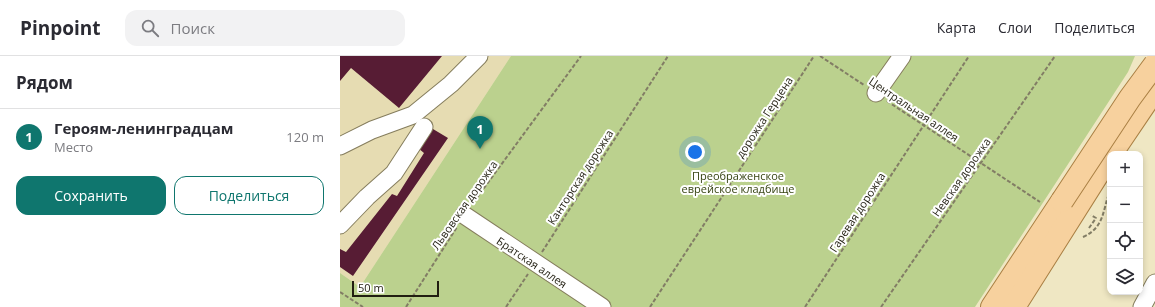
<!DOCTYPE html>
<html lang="ru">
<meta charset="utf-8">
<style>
:root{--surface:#fff;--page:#f2f2f3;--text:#2b2b33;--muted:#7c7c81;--line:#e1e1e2;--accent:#0f766e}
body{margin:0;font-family:"Open Sans",sans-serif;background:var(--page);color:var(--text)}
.controls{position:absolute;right:12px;bottom:12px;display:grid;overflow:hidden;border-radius:8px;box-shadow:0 2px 6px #0003}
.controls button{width:36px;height:36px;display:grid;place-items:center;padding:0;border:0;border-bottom:1px solid var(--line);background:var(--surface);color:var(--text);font:20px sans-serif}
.scale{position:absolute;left:12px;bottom:10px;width:87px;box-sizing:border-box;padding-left:4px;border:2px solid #211e11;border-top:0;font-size:11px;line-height:14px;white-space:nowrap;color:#211e11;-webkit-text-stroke:3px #fff;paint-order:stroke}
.you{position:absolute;left:355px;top:96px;width:14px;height:14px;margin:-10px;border:3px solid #fff;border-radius:50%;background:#1a73e8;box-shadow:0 0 0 6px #1a73e833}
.badge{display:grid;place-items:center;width:26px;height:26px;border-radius:50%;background:var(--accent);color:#fff;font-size:13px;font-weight:700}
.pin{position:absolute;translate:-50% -33px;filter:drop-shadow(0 1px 2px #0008)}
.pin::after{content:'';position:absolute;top:21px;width:14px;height:12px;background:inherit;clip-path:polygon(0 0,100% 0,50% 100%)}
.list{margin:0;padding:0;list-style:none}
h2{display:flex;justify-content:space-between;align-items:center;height:52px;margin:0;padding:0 16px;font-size:17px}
h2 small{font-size:13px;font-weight:400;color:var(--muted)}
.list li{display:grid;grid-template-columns:26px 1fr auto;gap:12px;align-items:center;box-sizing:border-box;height:56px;padding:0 16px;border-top:1px solid var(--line)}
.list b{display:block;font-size:15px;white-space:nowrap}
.list p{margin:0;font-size:13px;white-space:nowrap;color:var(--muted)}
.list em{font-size:13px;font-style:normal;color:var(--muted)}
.actions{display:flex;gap:8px;padding:12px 16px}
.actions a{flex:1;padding:9px 0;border:1px solid var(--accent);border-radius:12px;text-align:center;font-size:14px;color:var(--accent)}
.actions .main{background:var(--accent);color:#fff}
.icon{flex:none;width:22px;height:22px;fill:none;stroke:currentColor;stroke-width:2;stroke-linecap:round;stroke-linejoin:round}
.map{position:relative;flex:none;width:815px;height:251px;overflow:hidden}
header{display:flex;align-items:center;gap:24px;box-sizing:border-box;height:56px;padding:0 20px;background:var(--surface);border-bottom:1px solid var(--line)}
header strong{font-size:19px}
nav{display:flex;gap:22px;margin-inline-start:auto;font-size:14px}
.search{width:280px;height:36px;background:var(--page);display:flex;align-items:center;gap:10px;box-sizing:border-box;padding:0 14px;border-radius:12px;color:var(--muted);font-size:15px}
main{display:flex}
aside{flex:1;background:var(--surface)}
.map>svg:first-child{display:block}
.built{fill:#e6dcb2}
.green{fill:#bbd18e}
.building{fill:#571c34}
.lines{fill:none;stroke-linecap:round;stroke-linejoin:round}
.minor-casing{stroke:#857d5d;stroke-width:19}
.major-casing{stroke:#a97f43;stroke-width:24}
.path{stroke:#827d65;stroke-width:2;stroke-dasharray:4 2;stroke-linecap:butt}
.minor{stroke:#fff;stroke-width:17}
.major{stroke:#f7d19e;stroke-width:22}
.major-bridge-casing{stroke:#a97f43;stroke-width:24;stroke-linecap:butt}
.major-bridge{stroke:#f7d19e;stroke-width:22}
.labels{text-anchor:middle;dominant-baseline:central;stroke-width:4;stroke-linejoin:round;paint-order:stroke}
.street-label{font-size:11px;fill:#211e11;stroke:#fff}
.park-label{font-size:11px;fill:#364312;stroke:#fff}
</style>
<header>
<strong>Pinpoint</strong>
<div class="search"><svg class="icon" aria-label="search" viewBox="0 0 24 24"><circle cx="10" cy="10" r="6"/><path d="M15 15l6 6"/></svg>Поиск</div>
<nav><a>Карта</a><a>Слои</a><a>Поделиться</a></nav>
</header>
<main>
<aside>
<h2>Рядом<small></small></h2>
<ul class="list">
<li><span class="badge">1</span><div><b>Героям-ленинградцам</b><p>Место</p></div><em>120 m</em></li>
</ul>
<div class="actions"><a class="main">Сохранить</a><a>Поделиться</a></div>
</aside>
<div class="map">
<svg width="815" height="251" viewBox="0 0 815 251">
<rect width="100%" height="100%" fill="#efe7c3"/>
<path class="built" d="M 0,0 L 171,0 L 20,231 L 0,217 Z"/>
<path class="green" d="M 171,0 L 795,0 L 788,16 L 635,251 L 0,251 L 0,217 L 20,231 Z"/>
<g class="building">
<path d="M 0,0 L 102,0 L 59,52 L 11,12 L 0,25 Z"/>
<path d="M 93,73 L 108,82 L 13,220 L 0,211 L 0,193 L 6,196 L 52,138 L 57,140 L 84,97 L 78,92 Z"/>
</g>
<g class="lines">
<g class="minor-casing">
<g id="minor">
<path d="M 536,37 L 562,0"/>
<path d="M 0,90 L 32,74 L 73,59 L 111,28 L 139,0"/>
<path d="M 124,159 L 262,251"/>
<path d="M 0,169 L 27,141 L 54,117 L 84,71"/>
<path d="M 802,251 L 815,227"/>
</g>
</g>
<g class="major-casing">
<g id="major">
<path d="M 771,98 L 815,33"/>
<path d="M 652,251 L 722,145"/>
<path d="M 674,251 L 770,99"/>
</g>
</g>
<g class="path">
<path d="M 480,0 L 524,29"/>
<path d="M 547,45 L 700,146"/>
<path d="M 133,147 L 241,0"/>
<path d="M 749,172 L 756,162 L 751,159"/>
<path d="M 743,181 C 765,171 762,155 770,135"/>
<path d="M 202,196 L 328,0"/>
<path d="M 0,236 L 23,251"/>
<path d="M 66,251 L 117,171"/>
<path d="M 166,251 L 188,218"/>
<path d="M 310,251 L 474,0"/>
<path d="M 465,251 L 629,0"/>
<path d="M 541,251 L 715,0"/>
</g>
<use href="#minor" class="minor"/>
<use href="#major" class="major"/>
<g class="major-bridge-casing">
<path id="major-bridge" d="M 722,145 L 790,42 L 815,8"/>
</g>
<use href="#major-bridge" class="major-bridge"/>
</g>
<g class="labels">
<g class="street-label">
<text transform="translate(574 53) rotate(34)">Центральная аллея</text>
<text transform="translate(424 61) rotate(-57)">дорожка Герцена</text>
<text transform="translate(240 121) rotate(-57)">Канторская дорожка</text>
<text transform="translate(621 121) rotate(-55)">Невская дорожка</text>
<text transform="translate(124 149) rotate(-55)">Львовская дорожка</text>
<text transform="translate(517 156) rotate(-57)">Гаревая дорожка</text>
<text transform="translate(192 206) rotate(34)">Братская аллея</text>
</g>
<g class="park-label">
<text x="398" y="119">Преображенское<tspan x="398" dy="13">еврейское кладбище</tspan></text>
</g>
</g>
</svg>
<div class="controls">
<button>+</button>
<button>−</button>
<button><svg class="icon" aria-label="locate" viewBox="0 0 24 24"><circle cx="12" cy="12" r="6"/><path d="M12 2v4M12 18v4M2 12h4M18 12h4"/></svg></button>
<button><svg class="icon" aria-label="layers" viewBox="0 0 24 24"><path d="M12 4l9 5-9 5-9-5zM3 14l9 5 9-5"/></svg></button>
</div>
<div class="scale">50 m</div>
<div class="you"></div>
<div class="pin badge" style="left:140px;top:93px">1</div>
</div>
</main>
